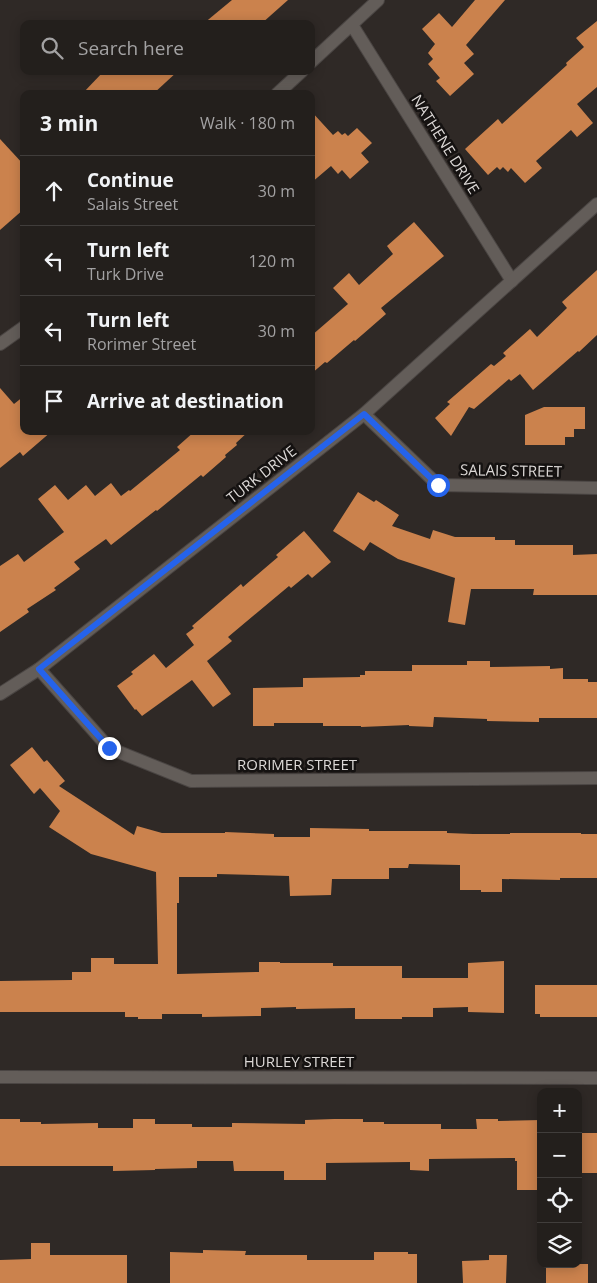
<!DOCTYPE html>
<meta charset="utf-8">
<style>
:root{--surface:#231f1c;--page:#2b2725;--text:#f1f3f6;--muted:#a3a2a3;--line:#403d3b}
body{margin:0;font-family:"Open Sans",sans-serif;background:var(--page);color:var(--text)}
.controls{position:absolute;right:15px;bottom:15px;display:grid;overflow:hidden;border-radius:10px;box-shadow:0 2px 12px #0003}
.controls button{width:45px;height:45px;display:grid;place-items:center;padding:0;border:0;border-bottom:1px solid var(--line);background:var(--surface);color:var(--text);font:25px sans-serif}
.stop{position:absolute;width:15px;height:15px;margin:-11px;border:4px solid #2563eb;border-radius:50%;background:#fff}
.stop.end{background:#2563eb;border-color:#fff;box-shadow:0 1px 5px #0008}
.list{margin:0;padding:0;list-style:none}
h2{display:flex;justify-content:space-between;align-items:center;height:65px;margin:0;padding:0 20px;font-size:21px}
h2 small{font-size:16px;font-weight:400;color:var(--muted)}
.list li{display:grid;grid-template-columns:32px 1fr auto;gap:15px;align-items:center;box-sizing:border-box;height:70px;padding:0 20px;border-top:1px solid var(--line)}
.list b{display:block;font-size:19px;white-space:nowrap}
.list p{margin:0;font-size:16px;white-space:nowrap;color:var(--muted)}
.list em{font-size:16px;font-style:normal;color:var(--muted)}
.icon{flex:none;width:28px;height:28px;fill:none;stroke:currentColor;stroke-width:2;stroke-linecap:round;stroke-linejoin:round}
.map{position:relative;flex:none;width:597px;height:1283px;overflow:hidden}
.search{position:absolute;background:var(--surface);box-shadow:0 2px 12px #0003;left:20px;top:20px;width:295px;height:55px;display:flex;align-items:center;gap:12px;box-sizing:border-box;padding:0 18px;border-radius:10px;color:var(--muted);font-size:19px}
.panel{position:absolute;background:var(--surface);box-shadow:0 2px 12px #0003;left:20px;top:90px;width:295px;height:345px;border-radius:10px}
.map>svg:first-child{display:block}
.building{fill:#cb824d}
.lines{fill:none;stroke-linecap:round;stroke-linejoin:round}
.street-casing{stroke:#4a4543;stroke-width:14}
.street{stroke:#635d59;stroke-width:12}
.route{stroke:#2563eb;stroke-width:6}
.labels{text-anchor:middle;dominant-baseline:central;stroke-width:5;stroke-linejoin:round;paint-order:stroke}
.street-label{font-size:15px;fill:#dcd8d6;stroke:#151211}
</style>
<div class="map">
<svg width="597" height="1283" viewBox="0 0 597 1283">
<rect width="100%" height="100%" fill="#2f2926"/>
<g class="building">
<path d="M 232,0 L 288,0 L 261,24 L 203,24 Z"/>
<path d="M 475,0 L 505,0 L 466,45 L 474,54 L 464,63 L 474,74 L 450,96 L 436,81 L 440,78 L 428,64 L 433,59 L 428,53 L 435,44 L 422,29 L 439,13 L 452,27 Z"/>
<path d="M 597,21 L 597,87 L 577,104 L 593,123 L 577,137 L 571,130 L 536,161 L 542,168 L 525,183 L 511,168 L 508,172 L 503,167 L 500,170 L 497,167 L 488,175 L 465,149 L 498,119 L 502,124 L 567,65 L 566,63 L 584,47 L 576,38 Z"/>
<path d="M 104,71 L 178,71 L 153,94 L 82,94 Z"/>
<path d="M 311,111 L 333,135 L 338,131 L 342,135 L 345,133 L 348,136 L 357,128 L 372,143 L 361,153 L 369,162 L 350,179 L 342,170 L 338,174 L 331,166 L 311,183 Z"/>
<path d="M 0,139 L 24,165 L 24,209 L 0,230 Z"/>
<path d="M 414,222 L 444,256 L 381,308 L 386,314 L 370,328 L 355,341 L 354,340 L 327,363 L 325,362 L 311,374 L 311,336 L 348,304 L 333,288 L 349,273 L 359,285 L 393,254 L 387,246 Z"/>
<path d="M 597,270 L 597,335 L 579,352 L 578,351 L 533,390 L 520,374 L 511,381 L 509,379 L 474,409 L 469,407 L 451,436 L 435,418 L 450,404 L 447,402 L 491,364 L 494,366 L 506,356 L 503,353 L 530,329 L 537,337 L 567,308 L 562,302 Z"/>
<path d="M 0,388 L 14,404 L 24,396 L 24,431 L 52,431 L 23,456 L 20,452 L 0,468 Z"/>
<path d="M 544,407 L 585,407 L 585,429 L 574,429 L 574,437 L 565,437 L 565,445 L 525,445 L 525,415 Z"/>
<path d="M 195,431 L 249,431 L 236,443 L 237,445 L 225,455 L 226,457 L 203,477 L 201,475 L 157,511 L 156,510 L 111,545 L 106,539 L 74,562 L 80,569 L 54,588 L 56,590 L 27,609 L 29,612 L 0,632 L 0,566 L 18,554 L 24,562 L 64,532 L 38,499 L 55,485 L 68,500 L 86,485 L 95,496 L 111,483 L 121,496 L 129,490 L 130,491 L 180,450 L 177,447 Z"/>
<path d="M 358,492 L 374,502 L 376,500 L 399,515 L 392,526 L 430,539 L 433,530 L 455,537 L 495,537 L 495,540 L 515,540 L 515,545 L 573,545 L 573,555 L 597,554 L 597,595 L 533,595 L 534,589 L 471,589 L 465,625 L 448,622 L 455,578 L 398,559 L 370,542 L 364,551 L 333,531 Z"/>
<path d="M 304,531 L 331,562 L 312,578 L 308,574 L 291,588 L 289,586 L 228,637 L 232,641 L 207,661 L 231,694 L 213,707 L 192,680 L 142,716 L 136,709 L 135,710 L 117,686 L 133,674 L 131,672 L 154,654 L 166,668 L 194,645 L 186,634 L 194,628 L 192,626 L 241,584 L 243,587 L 278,557 L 276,555 Z"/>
<path d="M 467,661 L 490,661 L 490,667 L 550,666 L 550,669 L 563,668 L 563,679 L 588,679 L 588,682 L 597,682 L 597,718 L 539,718 L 539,722 L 487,721 L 487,719 L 434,717 L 433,727 L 409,726 L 409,725 L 361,727 L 361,726 L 323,726 L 323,723 L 274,723 L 274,726 L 253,726 L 253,688 L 303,687 L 303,678 L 360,677 L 360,675 L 365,675 L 365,671 L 412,671 L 412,665 L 467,665 Z"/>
<path d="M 32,747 L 44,762 L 47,760 L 65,781 L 59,786 L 134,835 L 137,826 L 162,833 L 225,833 L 225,832 L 274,834 L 274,837 L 310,837 L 310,828 L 369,829 L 369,831 L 447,831 L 447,833 L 473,834 L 510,834 L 510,833 L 581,833 L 581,834 L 597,834 L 597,878 L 560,878 L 560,880 L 502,879 L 502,892 L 481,892 L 481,890 L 460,890 L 460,865 L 409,864 L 408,868 L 389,868 L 389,879 L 332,879 L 331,895 L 290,896 L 289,876 L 217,874 L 217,877 L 179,877 L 179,903 L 177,903 L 177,974 L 259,972 L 259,962 L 280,962 L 280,963 L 333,963 L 333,966 L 402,966 L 402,978 L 468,978 L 468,963 L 504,961 L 504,1013 L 468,1012 L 468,1007 L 433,1008 L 433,1017 L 402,1017 L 402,1019 L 355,1019 L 355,1008 L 296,1009 L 296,1007 L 261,1008 L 261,1016 L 202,1017 L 202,1014 L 162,1014 L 162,1019 L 138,1019 L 138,1017 L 125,1017 L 125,1012 L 0,1012 L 0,981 L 72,980 L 72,972 L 91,972 L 91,958 L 114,958 L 114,964 L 158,964 L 156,872 L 91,854 L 49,827 L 60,811 L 40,788 L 34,794 L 10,765 Z"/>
<path d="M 535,985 L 597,985 L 597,1017 L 540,1017 L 540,1014 L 535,1014 Z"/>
<path d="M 0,1119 L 20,1119 L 20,1122 L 41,1122 L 41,1124 L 98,1123 L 98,1128 L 133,1128 L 133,1119 L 155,1119 L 155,1124 L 192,1124 L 192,1127 L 232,1127 L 232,1123 L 305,1124 L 305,1120 L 334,1119 L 363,1119 L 363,1122 L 384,1122 L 384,1124 L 441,1124 L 441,1129 L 477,1129 L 476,1119 L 498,1119 L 498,1121 L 541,1120 L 541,1190 L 517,1190 L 517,1161 L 515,1161 L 515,1158 L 429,1159 L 429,1171 L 410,1170 L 410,1162 L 326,1163 L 326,1180 L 284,1180 L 284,1171 L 234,1171 L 233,1161 L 197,1161 L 197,1168 L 155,1169 L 155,1170 L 113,1171 L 113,1166 L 0,1166 Z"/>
<rect x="578" y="1133" width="19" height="40"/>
<path d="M 31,1243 L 50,1243 L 50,1255 L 127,1255 L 127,1283 L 0,1283 L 0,1260 L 31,1259 Z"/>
<path d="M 203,1250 L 246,1251 L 245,1255 L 307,1255 L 307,1260 L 374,1260 L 374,1252 L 408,1252 L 408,1254 L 417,1254 L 417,1283 L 170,1283 L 170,1252 L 203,1253 Z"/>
<path d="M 489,1255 L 507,1255 L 506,1283 L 463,1283 L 462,1261 L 489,1260 Z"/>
<rect x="546" y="1264" width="42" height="19"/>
</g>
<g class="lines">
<g class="street-casing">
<g id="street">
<path d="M 352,25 L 512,281"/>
<path d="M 311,62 L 378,0"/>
<path d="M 277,94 L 302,71"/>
<path d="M 0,344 L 24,327"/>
<path d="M 364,414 L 438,485 L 597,488"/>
<path d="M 39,669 L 109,748 L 191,781 L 597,778"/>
<path d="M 0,694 L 39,669 L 364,414 L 597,204"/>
<path d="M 0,1077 L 597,1078"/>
</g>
</g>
<use href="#street" class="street"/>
</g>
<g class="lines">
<path class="route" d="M 109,748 L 39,669 L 364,414 L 438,485"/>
</g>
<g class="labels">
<g class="street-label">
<text transform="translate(446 144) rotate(58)">NATHENE DRIVE</text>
<text transform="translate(511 470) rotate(1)">SALAIS STREET</text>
<text transform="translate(261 474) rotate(-38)">TURK DRIVE</text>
<text x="297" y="764">RORIMER STREET</text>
<text x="299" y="1061">HURLEY STREET</text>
</g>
</g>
</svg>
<div class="controls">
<button>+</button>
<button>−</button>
<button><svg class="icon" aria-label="locate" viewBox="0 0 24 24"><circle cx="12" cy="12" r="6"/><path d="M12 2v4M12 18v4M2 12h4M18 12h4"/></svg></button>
<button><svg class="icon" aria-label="layers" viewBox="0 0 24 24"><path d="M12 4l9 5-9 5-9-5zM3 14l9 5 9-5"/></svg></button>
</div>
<div class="stop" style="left:438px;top:485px"></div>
<div class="stop end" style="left:109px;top:748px"></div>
<div class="search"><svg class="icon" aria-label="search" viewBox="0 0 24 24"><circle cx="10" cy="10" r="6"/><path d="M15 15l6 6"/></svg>Search here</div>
<section class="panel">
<h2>3 min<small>Walk · 180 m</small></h2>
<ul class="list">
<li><svg class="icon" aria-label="ahead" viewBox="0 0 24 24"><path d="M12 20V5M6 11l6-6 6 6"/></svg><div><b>Continue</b><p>Salais Street</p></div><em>30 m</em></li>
<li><svg class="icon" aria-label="left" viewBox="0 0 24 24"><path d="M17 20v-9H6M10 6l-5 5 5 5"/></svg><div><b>Turn left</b><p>Turk Drive</p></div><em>120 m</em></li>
<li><svg class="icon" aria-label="left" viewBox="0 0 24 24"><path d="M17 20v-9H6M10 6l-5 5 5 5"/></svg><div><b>Turn left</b><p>Rorimer Street</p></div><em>30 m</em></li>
<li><svg class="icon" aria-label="arrive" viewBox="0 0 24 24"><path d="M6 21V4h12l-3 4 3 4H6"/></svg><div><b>Arrive at destination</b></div></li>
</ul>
</section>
</div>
